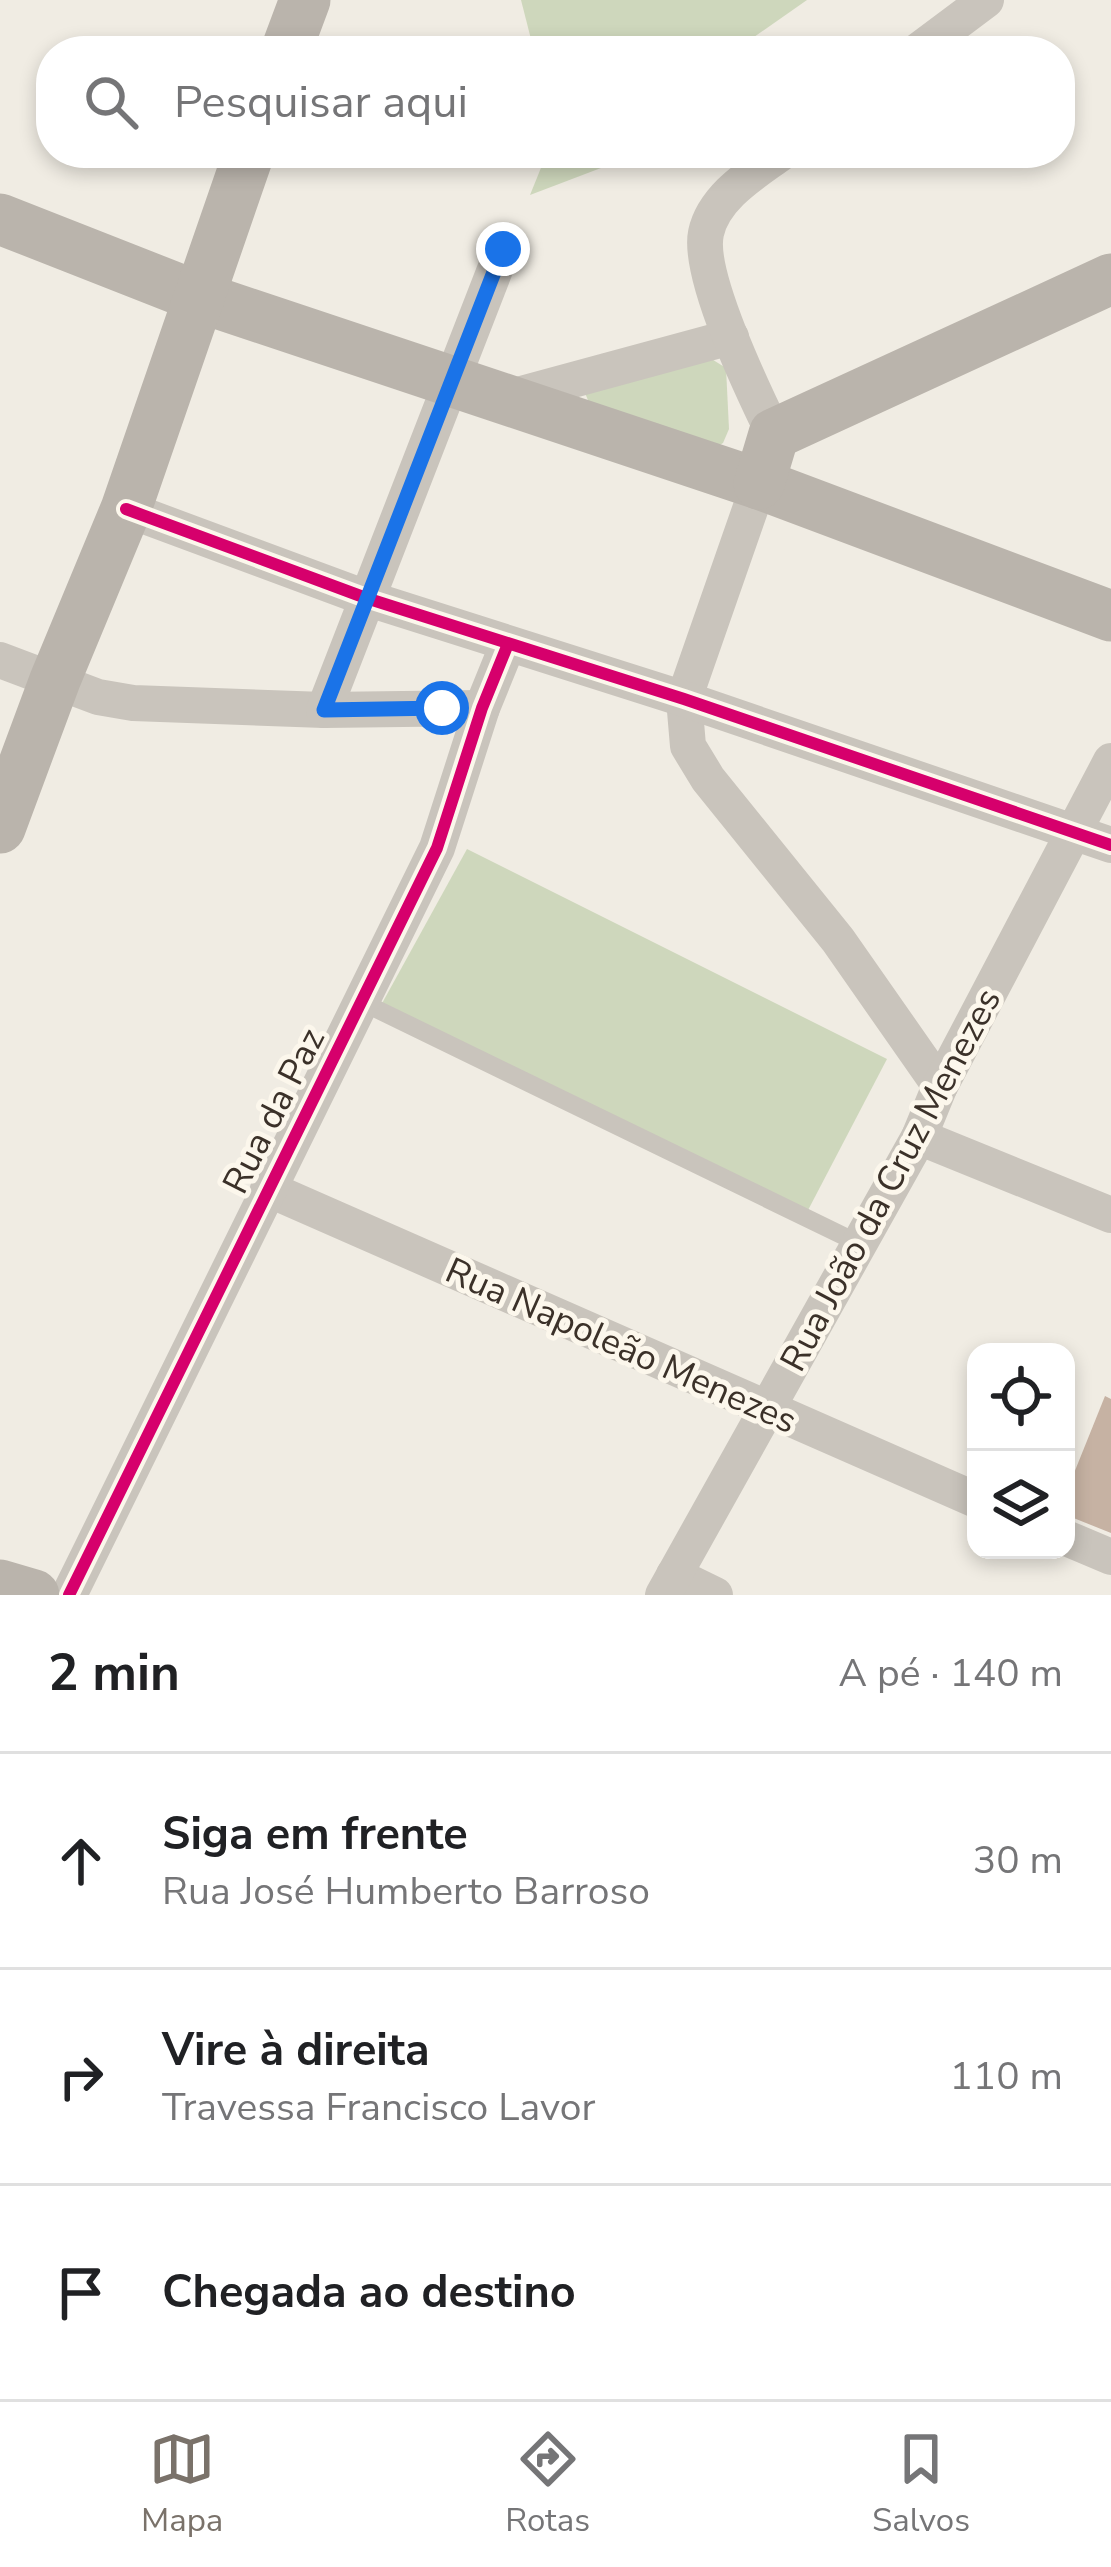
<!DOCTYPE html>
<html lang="pt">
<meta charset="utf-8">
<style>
:root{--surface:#fff;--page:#f6f6f6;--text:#202124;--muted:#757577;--line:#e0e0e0;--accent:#7a726a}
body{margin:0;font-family:"Nunito Sans",sans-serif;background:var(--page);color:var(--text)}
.controls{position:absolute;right:36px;bottom:36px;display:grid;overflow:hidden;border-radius:24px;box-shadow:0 6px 18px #0003}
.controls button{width:108px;height:108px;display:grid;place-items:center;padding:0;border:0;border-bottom:3px solid var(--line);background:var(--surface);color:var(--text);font:60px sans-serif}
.stop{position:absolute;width:36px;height:36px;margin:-27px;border:9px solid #1a73e8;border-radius:50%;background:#fff}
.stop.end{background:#1a73e8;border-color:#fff;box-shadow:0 3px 12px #0008}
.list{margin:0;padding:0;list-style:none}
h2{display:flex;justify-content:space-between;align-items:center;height:156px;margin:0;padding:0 48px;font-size:51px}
h2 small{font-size:39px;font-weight:400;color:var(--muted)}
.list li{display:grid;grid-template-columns:78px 1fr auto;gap:36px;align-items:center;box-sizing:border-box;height:216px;padding:0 48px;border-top:3px solid var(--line)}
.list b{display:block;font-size:45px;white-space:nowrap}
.list p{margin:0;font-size:39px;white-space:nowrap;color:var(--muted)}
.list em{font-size:39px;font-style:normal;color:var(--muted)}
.icon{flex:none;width:66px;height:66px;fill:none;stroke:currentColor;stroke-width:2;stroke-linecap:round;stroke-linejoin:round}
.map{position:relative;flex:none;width:1111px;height:1595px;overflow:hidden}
.search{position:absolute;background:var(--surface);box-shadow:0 6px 18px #0003;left:36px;right:36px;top:36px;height:132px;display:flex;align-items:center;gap:30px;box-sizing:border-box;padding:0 42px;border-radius:48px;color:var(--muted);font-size:45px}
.sheet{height:804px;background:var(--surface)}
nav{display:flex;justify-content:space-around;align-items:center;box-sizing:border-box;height:168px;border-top:3px solid var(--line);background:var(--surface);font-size:33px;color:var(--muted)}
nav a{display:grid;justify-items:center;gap:6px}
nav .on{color:var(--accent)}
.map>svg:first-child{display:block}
.green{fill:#ced7bc}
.building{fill:#c6b2a3}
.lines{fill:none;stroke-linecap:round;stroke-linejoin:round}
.lane{stroke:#c9c4bc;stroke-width:18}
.street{stroke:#c9c4bc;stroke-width:36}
.secondary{stroke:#bab4ac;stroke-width:51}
.cycleway-casing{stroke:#fcf7ec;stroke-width:20}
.cycleway{stroke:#d6006c;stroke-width:12}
.route{stroke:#1a73e8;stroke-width:15}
.labels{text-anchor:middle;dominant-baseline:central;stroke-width:10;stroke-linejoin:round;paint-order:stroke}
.street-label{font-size:36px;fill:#3b3129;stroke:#fcf7ec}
</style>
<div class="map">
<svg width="1111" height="1595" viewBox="0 0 1111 1595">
<rect width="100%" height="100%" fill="#f0ece3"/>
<g class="green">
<path d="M 521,0 L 807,0 L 734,51 L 534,51 Z"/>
<path d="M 547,153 L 628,153 L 622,160 L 530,195 Z"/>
<path d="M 702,353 L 726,368 L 729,429 L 723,443 L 711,450 L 590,405 L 585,393 Z"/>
<path d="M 467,849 L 887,1059 L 806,1214 L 380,1007 Z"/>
</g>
<path class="building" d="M 1105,1396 L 1111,1399 L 1111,1533 L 1066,1515 L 1066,1493 Z"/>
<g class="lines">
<path class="lane" d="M 362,1002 L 860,1244"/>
<g class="street">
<path d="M 918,51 L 986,0"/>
<path d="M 503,399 L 731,337"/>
<path d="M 774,434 C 754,393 697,275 706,233 C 714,196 754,173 781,153"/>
<path d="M 759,484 L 684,699 L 688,746 L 708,779 L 838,940 L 940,1086"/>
<path d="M 126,509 L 366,598 L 684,699 L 1111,845"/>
<path d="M 0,660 L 98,697 L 133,703 L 324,710 L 482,708"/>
<path d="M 324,710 L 503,249"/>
<path d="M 919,1137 L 1111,1215"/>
<path d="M 268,1189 L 976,1500"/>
<path d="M 1066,1538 L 1111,1557"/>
<path d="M 674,1575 L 715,1595"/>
<path d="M 69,1595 L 437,848 L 482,708 L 508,644"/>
<path d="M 663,1595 L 919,1137 L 940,1086 L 1111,761"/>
</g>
<g class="secondary">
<path d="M 286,51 L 305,0"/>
<path d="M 0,219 L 196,296 L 759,484 L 1111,616"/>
<path d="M 759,484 L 774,434 L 1111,279"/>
<path d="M 0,828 L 55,680 L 126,509 L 249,153"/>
<path d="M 0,1585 L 34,1595"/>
</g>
<g class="cycleway-casing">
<g id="cycleway">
<path d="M 126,509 L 366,598 L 684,699 L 1111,845"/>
<path d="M 69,1595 L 437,848 L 482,708 L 508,644"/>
</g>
</g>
<use href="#cycleway" class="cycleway"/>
</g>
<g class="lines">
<path class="route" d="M 442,708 L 324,710 L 503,249"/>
</g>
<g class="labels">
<g class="street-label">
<text transform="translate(274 1111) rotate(-63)">Rua da Paz</text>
<text transform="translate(891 1180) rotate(-62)">Rua João da Cruz Menezes</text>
<text transform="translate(621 1346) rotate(24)">Rua Napoleão Menezes</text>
</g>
</g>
</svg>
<div class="controls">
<button><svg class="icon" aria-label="locate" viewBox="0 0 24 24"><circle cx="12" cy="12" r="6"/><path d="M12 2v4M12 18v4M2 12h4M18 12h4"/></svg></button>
<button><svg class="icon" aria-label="layers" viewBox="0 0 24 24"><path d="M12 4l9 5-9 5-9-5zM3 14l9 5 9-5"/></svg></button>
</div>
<div class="stop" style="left:442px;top:708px"></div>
<div class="stop end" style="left:503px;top:249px"></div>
<div class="search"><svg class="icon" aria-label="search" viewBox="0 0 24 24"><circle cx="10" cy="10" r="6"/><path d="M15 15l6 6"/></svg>Pesquisar aqui</div>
</div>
<section class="sheet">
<h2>2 min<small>A pé · 140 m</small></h2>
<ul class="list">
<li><svg class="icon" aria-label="ahead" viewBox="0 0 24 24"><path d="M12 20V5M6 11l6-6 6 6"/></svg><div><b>Siga em frente</b><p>Rua José Humberto Barroso</p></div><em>30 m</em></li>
<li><svg class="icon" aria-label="right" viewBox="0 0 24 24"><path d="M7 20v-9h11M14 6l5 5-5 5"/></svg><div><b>Vire à direita</b><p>Travessa Francisco Lavor</p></div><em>110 m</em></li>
<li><svg class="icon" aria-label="arrive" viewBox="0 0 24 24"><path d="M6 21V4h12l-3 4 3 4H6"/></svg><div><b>Chegada ao destino</b></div></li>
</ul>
</section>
<nav>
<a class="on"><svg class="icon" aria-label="map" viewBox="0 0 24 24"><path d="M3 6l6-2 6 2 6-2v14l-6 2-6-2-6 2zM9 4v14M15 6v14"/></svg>Mapa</a>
<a><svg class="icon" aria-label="directions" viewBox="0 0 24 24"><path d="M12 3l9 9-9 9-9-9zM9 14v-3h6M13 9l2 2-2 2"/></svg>Rotas</a>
<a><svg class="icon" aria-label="saved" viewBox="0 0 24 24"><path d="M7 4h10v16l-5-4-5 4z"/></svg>Salvos</a>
</nav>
